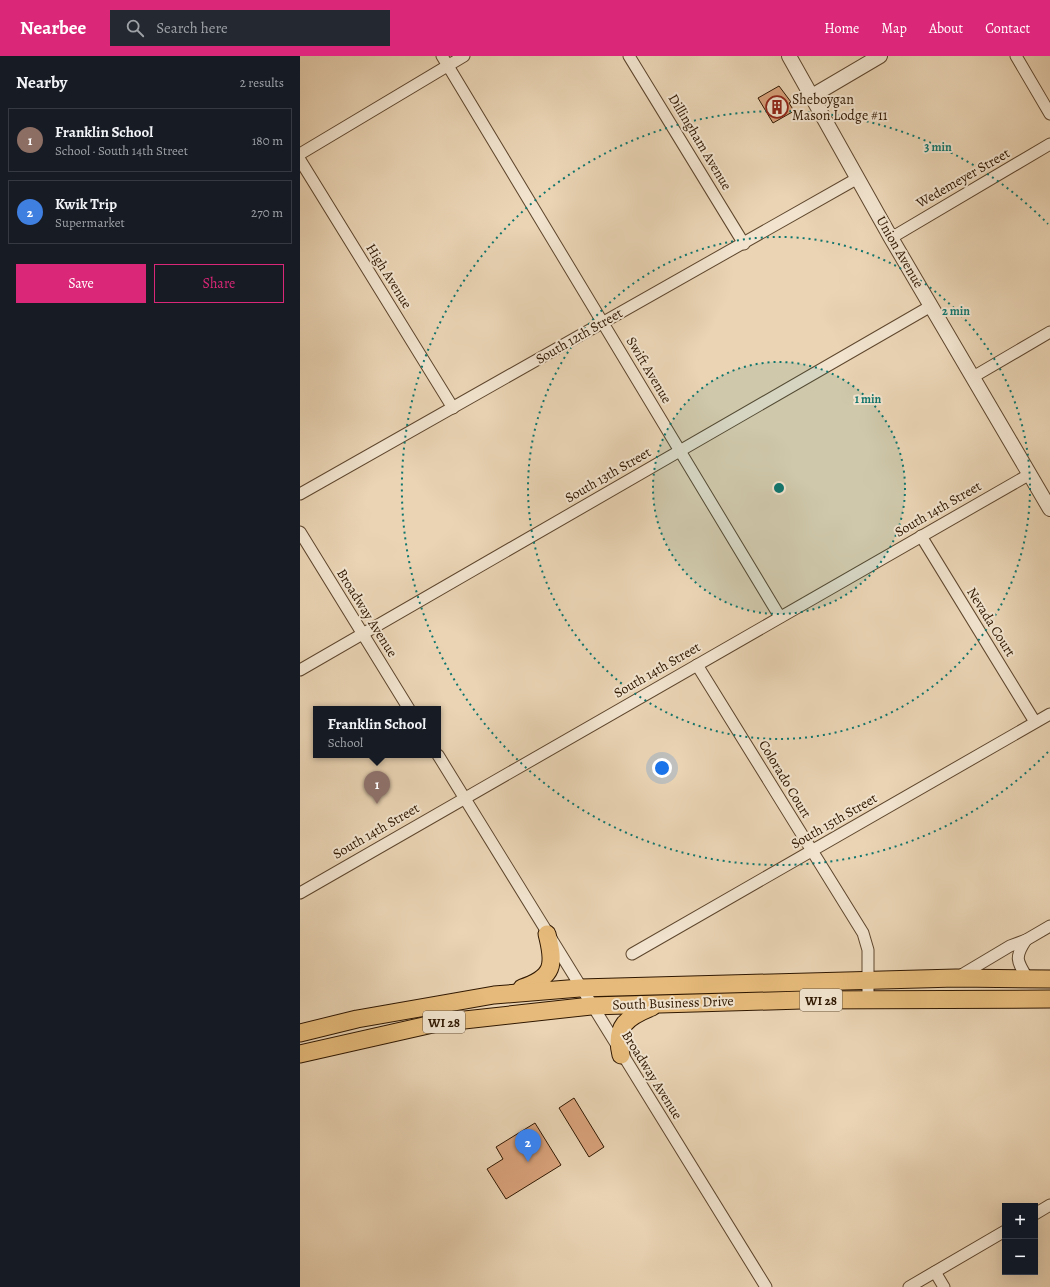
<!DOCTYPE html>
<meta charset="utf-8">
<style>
:root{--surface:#171b24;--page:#242831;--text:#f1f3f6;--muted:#9ea1a6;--line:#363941;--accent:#db2777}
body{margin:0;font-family:Alegreya,serif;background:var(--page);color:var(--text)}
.controls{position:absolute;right:12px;bottom:12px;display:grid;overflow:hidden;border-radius:0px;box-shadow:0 4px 16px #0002}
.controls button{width:36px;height:36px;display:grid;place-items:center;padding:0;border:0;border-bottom:1px solid var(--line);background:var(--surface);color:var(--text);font:20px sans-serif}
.you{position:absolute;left:362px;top:712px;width:14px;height:14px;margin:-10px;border:3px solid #fff;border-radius:50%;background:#1a73e8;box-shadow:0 0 0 6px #1a73e833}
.badge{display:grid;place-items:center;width:26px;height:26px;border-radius:50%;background:var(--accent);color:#fff;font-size:13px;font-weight:700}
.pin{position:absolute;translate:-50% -33px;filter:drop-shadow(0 1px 2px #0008)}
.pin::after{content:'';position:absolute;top:21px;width:14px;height:12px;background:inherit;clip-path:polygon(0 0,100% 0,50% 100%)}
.popup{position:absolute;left:13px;top:650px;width:128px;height:52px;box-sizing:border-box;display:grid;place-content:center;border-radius:0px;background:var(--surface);filter:drop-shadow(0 1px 3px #0005);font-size:13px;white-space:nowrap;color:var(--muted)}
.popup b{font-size:15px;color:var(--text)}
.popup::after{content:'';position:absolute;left:50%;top:100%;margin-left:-8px;border:8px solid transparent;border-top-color:var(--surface)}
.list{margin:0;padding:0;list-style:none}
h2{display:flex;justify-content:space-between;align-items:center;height:52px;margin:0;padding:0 16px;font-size:17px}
h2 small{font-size:13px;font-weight:400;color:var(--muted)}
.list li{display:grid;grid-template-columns:26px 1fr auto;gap:12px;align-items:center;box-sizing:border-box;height:64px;margin:0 8px 8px;padding:0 8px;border:1px solid var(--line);border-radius:0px}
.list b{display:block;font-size:15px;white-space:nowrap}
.list p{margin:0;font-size:13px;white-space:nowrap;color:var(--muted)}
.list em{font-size:13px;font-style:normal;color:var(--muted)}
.actions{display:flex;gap:8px;padding:12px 16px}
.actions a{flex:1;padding:9px 0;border:1px solid var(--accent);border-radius:0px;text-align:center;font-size:14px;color:var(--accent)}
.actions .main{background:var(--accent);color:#fff}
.icon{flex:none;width:22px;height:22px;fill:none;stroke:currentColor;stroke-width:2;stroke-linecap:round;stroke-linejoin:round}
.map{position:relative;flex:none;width:750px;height:1231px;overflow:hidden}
header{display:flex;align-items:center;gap:24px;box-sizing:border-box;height:56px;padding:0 20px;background:var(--accent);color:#fff}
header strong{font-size:19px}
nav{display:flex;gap:22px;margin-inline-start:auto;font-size:14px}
.search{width:280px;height:36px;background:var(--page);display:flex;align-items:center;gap:10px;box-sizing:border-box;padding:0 14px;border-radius:0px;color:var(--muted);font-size:15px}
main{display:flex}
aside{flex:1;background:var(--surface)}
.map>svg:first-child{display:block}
.building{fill:#d9a27b;stroke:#2f1700}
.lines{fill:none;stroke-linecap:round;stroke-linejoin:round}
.minor-casing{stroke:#5e462d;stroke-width:13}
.tertiary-casing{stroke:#5e462d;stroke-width:16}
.primary-casing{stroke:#2f1700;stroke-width:19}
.minor{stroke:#f1e3ce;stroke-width:11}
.tertiary{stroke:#f1e3ce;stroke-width:14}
.primary{stroke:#e5ba7a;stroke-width:17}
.ring{fill:none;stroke:#0f766e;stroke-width:2;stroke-dasharray:2 4}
.labels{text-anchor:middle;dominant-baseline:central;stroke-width:4;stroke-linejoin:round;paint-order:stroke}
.shield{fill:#f1e3ce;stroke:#69543e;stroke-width:1}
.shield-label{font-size:13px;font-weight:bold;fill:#2f1700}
.poi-label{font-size:14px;fill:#2f1700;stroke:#f1e3ce;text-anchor:start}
.street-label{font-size:14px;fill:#2f1700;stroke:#f1e3ce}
.centre{fill:#0f766e;stroke:#f1e3ce;stroke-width:2}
.ring-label{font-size:12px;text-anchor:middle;font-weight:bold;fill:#0f766e;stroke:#f1e3ce;stroke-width:4;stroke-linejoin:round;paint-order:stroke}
</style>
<header>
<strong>Nearbee</strong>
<div class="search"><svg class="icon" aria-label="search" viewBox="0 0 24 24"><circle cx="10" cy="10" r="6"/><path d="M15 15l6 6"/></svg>Search here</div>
<nav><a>Home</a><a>Map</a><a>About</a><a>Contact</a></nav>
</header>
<main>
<aside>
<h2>Nearby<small>2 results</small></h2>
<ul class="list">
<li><span class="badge" style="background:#8d6e63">1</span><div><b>Franklin School</b><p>School · South 14th Street</p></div><em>180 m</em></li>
<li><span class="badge" style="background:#3f7fe0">2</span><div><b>Kwik Trip</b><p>Supermarket</p></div><em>270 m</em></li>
</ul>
<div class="actions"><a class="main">Save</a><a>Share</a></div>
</aside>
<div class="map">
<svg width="750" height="1231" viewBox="0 0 750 1231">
<rect width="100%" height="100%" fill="#ead4b4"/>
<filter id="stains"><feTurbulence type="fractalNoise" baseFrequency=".005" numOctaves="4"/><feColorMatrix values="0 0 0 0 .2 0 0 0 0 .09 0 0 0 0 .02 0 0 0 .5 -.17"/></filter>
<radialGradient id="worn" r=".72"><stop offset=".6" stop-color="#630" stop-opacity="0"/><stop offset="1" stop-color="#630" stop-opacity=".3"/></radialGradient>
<g class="building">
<path d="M 479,30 L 491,46 L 489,47 L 494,55 L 473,67 L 458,42 Z"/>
<path d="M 274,1042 L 304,1091 L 289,1101 L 259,1052 Z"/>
<path d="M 235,1067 L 261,1109 L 206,1143 L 187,1113 L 203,1103 L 196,1091 Z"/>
</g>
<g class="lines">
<g class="minor-casing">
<g id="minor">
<path d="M 142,0 L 480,561"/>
<path d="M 329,0 L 444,188"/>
<path d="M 716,0 L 750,58"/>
<path d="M 0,98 L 164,0"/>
<path d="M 0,104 L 153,352"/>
<path d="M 591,182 L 750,88"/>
<path d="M 673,321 L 750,276"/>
<path d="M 0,438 L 558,122"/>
<path d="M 0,476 L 109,653"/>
<path d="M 621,480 L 735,666"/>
<path d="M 397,609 L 563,877 L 568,894 L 568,944"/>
<path d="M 0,614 L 631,250"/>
<path d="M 138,699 L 466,1231"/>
<path d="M 0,837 L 730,418"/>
<path d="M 726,884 C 714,902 717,905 728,923"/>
<path d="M 332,898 L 750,658"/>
<path d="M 658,921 L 710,890 L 726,884 L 750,870"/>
<path d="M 735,1158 L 750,1149"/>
<path d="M 635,1216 L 644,1231"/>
<path d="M 609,1231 L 705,1175"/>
</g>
</g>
<g class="tertiary-casing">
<g id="tertiary">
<path d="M 489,0 L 591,182 L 750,453"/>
<path d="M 512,40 L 580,0"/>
</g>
</g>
<g class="primary-casing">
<g id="primary">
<path d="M 222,932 C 254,921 255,909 247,878"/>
<path d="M 0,977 L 57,963 L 194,939 L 280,932 L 656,922 L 750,923"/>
<path d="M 0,998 L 137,967 L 291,950 L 502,944 L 750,943"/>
<path d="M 321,999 C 314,970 327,961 352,951"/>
</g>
</g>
<use href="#minor" class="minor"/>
<use href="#tertiary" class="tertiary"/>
<use href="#primary" class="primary"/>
</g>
<circle cx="479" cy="432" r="126" fill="#0f766e" fill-opacity=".12"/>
<g class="ring">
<circle cx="479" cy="432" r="126"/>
<circle cx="479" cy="432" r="251"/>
<path d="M748 696A377 377 0 1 1 748 168"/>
</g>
<defs>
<g id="building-ring" transform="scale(1.15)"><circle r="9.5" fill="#f1e3ce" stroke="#8f2418" stroke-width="1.5"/><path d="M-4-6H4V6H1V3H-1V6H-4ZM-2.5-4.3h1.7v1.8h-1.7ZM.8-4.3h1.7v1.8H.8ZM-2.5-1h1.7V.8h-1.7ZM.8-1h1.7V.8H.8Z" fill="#8f2418"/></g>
</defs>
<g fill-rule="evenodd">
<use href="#building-ring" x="477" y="51"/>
</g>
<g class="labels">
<g class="shield">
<rect x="500" y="933" width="42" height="22" rx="3"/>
<rect x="123" y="955" width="42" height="22" rx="3"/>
</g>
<g class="shield-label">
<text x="521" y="944">WI 28</text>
<text x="144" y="966">WI 28</text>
</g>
<g class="poi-label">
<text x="492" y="43">Sheboygan<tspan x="492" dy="16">Mason Lodge #11</tspan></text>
</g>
<g class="street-label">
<text transform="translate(400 86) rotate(59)">Dillingham Avenue</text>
<text transform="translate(663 122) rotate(-30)">Wedemeyer Street</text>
<text transform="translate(600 196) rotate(60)">Union Avenue</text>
<text transform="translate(89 220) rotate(58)">High Avenue</text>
<text transform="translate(279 280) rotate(-30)">South 12th Street</text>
<text transform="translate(349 314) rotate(59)">Swift Avenue</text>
<text transform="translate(308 419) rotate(-30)">South 13th Street</text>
<text transform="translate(638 453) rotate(-30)">South 14th Street</text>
<text transform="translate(67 557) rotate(58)">Broadway Avenue</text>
<text transform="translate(691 566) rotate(58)">Nevada Court</text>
<text transform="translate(357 614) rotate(-30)">South 14th Street</text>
<text transform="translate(485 723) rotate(59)">Colorado Court</text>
<text transform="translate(534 765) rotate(-30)">South 15th Street</text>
<text transform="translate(76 775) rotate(-30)">South 14th Street</text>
<text transform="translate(373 947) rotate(-2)">South Business Drive</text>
<text transform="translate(352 1019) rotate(58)">Broadway Avenue</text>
</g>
</g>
<circle cx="479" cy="432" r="6" class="centre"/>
<g class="ring-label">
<text x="638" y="95">3 min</text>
<text x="656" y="259">2 min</text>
<text x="568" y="347">1 min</text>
</g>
<rect width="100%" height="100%" filter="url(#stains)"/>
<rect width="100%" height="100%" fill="url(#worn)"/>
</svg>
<div class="controls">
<button>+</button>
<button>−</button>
</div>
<div class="you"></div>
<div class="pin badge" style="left:77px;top:748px;background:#8d6e63">1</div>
<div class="popup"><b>Franklin School</b>School</div>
<div class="pin badge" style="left:228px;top:1106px;background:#3f7fe0">2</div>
</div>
</main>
